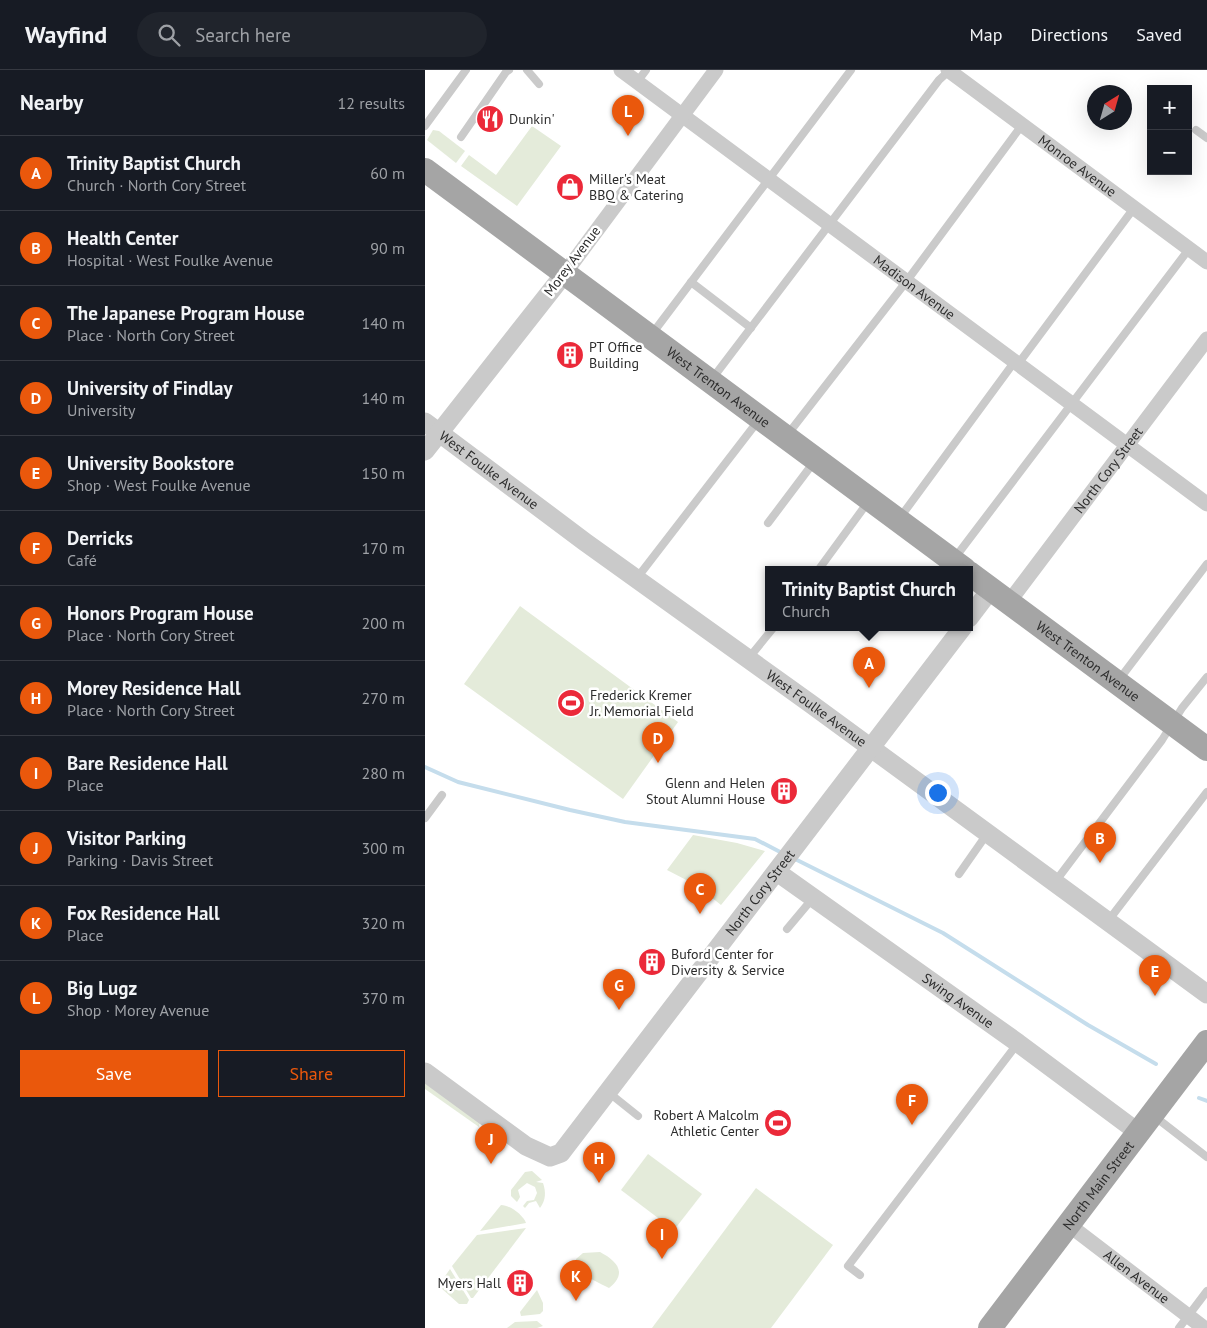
<!DOCTYPE html>
<meta charset="utf-8">
<style>
:root{--surface:#171b24;--page:#20242c;--text:#f1f3f6;--muted:#9ea1a6;--line:#363941;--accent:#ea580c}
body{margin:0;font-family:"PT Sans",sans-serif;background:var(--page);color:var(--text)}
.controls{position:absolute;right:15px;top:15px;display:grid;overflow:hidden;border-radius:0px;box-shadow:0 5px 20px #0002}
.controls button{width:45px;height:45px;display:grid;place-items:center;padding:0;border:0;border-bottom:1px solid var(--line);background:var(--surface);color:var(--text);font:25px sans-serif}
.compass{position:absolute;left:662px;top:15px;width:45px;height:45px;border-radius:50%;background:var(--surface);box-shadow:0 5px 20px #0002;rotate:37deg}
.you{position:absolute;left:512px;top:722px;width:18px;height:18px;margin:-12px;border:4px solid #fff;border-radius:50%;background:#1a73e8;box-shadow:0 0 0 8px #1a73e833}
.badge{display:grid;place-items:center;width:32px;height:32px;border-radius:50%;background:var(--accent);color:#fff;font-size:16px;font-weight:700}
.pin{position:absolute;translate:-50% -41px;filter:drop-shadow(0 1px 2px #0008)}
.pin::after{content:'';position:absolute;top:26px;width:18px;height:15px;background:inherit;clip-path:polygon(0 0,100% 0,50% 100%)}
.popup{position:absolute;left:340px;top:496px;width:208px;height:65px;box-sizing:border-box;display:grid;place-content:center;border-radius:0px;background:var(--surface);filter:drop-shadow(0 1px 4px #0005);font-size:16px;white-space:nowrap;color:var(--muted)}
.popup b{font-size:19px;color:var(--text)}
.popup::after{content:'';position:absolute;left:50%;top:100%;margin-left:-10px;border:10px solid transparent;border-top-color:var(--surface)}
.list{margin:0;padding:0;list-style:none}
h2{display:flex;justify-content:space-between;align-items:center;height:65px;margin:0;padding:0 20px;font-size:21px}
h2 small{font-size:16px;font-weight:400;color:var(--muted)}
.list li{display:grid;grid-template-columns:32px 1fr auto;gap:15px;align-items:center;box-sizing:border-box;height:75px;padding:0 20px;border-top:1px solid var(--line)}
.list b{display:block;font-size:19px;white-space:nowrap}
.list p{margin:0;font-size:16px;white-space:nowrap;color:var(--muted)}
.list em{font-size:16px;font-style:normal;color:var(--muted)}
.actions{display:flex;gap:10px;padding:15px 20px}
.actions a{flex:1;padding:11px 0;border:1px solid var(--accent);border-radius:0px;text-align:center;font-size:18px;color:var(--accent)}
.actions .main{background:var(--accent);color:#fff}
.icon{flex:none;width:28px;height:28px;fill:none;stroke:currentColor;stroke-width:2;stroke-linecap:round;stroke-linejoin:round}
.map{position:relative;flex:none;width:782px;height:1258px;overflow:hidden}
header{display:flex;align-items:center;gap:30px;box-sizing:border-box;height:70px;padding:0 25px;background:var(--surface);border-bottom:1px solid var(--line)}
header strong{font-size:24px}
nav{display:flex;gap:28px;margin-inline-start:auto;font-size:18px}
.search{width:350px;height:45px;background:var(--page);display:flex;align-items:center;gap:12px;box-sizing:border-box;padding:0 18px;border-radius:28px;color:var(--muted);font-size:19px}
main{display:flex}
aside{flex:1;background:var(--surface)}
.map>svg:first-child{display:block}
.green{fill:#e4ebda}
.lines{fill:none;stroke-linecap:round;stroke-linejoin:round}
.stream{stroke:#c5ddec;stroke-width:4}
.service{stroke:#cacaca;stroke-width:8}
.minor{stroke:#cacaca;stroke-width:15}
.tertiary{stroke:#cacaca;stroke-width:19}
.primary{stroke:#a5a5a5;stroke-width:24}
.labels{text-anchor:middle;dominant-baseline:central;stroke-width:5;stroke-linejoin:round;paint-order:stroke}
.poi-label{font-size:14px;fill:#2d2d2d;stroke:#fff;text-anchor:start}
.street-label{font-size:14px;fill:#2d2d2d;stroke:#fff}
</style>
<header>
<strong>Wayfind</strong>
<div class="search"><svg class="icon" aria-label="search" viewBox="0 0 24 24"><circle cx="10" cy="10" r="6"/><path d="M15 15l6 6"/></svg>Search here</div>
<nav><a>Map</a><a>Directions</a><a>Saved</a></nav>
</header>
<main>
<aside>
<h2>Nearby<small>12 results</small></h2>
<ul class="list">
<li><span class="badge">A</span><div><b>Trinity Baptist Church</b><p>Church · North Cory Street</p></div><em>60 m</em></li>
<li><span class="badge">B</span><div><b>Health Center</b><p>Hospital · West Foulke Avenue</p></div><em>90 m</em></li>
<li><span class="badge">C</span><div><b>The Japanese Program House</b><p>Place · North Cory Street</p></div><em>140 m</em></li>
<li><span class="badge">D</span><div><b>University of Findlay</b><p>University</p></div><em>140 m</em></li>
<li><span class="badge">E</span><div><b>University Bookstore</b><p>Shop · West Foulke Avenue</p></div><em>150 m</em></li>
<li><span class="badge">F</span><div><b>Derricks</b><p>Café</p></div><em>170 m</em></li>
<li><span class="badge">G</span><div><b>Honors Program House</b><p>Place · North Cory Street</p></div><em>200 m</em></li>
<li><span class="badge">H</span><div><b>Morey Residence Hall</b><p>Place · North Cory Street</p></div><em>270 m</em></li>
<li><span class="badge">I</span><div><b>Bare Residence Hall</b><p>Place</p></div><em>280 m</em></li>
<li><span class="badge">J</span><div><b>Visitor Parking</b><p>Parking · Davis Street</p></div><em>300 m</em></li>
<li><span class="badge">K</span><div><b>Fox Residence Hall</b><p>Place</p></div><em>320 m</em></li>
<li><span class="badge">L</span><div><b>Big Lugz</b><p>Shop · Morey Avenue</p></div><em>370 m</em></li>
</ul>
<div class="actions"><a class="main">Save</a><a>Share</a></div>
</aside>
<div class="map">
<svg width="782" height="1258" viewBox="0 0 782 1258">
<rect width="100%" height="100%" fill="#fff"/>
<g class="green">
<path d="M 107,56 L 136,76 L 92,136 L 36,96 L 44,85 L 71,105 Z"/>
<path d="M 8,60 L 14,61 L 40,81 L 31,93 L 2,70 Z"/>
<path d="M 95,536 L 253,652 L 198,729 L 39,614 Z"/>
<path d="M 268,765 L 312,773 L 340,781 L 296,835 L 271,815 L 242,800 Z"/>
<path d="M 0,1011 L 55,1051 L 54,1057 L 0,1019 Z"/>
<path d="M 223,1084 L 277,1124 L 249,1160 L 196,1120 Z"/>
<path d="M 107,1101 L 117,1110 L 111,1112 L 118,1113 C 121,1122 121,1130 115,1138 L 111,1131 L 104,1133 L 100,1138 L 98,1136 L 102,1131 L 109,1130 L 112,1123 L 110,1117 L 102,1113 L 93,1120 L 95,1127 L 92,1132 L 86,1126 L 86,1120 L 100,1102 Z"/>
<path d="M 331,1118 L 408,1175 L 346,1258 L 227,1258 Z"/>
<path d="M 76,1135 C 85,1135 98,1145 101,1153 L 55,1161 Z"/>
<path d="M 101,1158 L 48,1228 L 46,1228 L 27,1196 L 52,1165 Z"/>
<path d="M 175,1182 C 192,1191 203,1203 184,1218 C 172,1212 152,1204 151,1189 L 158,1183 Z"/>
<path d="M 25,1199 L 44,1230 L 42,1234 L 34,1234 L 16,1218 L 16,1212 Z"/>
<path d="M 112,1220 L 118,1233 L 118,1241 L 115,1244 L 96,1246 L 95,1242 Z"/>
<path d="M 112,1251 L 118,1256 L 112,1258 L 82,1258 L 90,1252 Z"/>
</g>
<g class="lines">
<g class="stream">
<path d="M 0,697 L 33,712 L 145,740 L 200,752 L 330,769 L 359,784"/>
<path d="M 368,788 L 518,863 L 663,955 L 731,994"/>
<path d="M 774,1028 L 782,1031"/>
</g>
<g class="service">
<path d="M 102,0 L 114,14"/>
<path d="M 212,12 L 221,0"/>
<path d="M 0,56 L 41,0"/>
<path d="M 771,60 L 782,68"/>
<path d="M 36,67 L 81,2 L 84,0"/>
<path d="M 266,212 L 326,258"/>
<path d="M 227,264 L 426,0"/>
<path d="M 593,294 L 709,138"/>
<path d="M 287,309 L 514,10 L 525,0"/>
<path d="M 363,364 L 481,212 L 597,55"/>
<path d="M 474,449 L 590,291"/>
<path d="M 343,453 L 389,392"/>
<path d="M 529,489 L 764,179"/>
<path d="M 394,499 L 443,432"/>
<path d="M 212,508 L 333,351"/>
<path d="M 323,589 L 349,557"/>
<path d="M 693,611 L 782,494"/>
<path d="M 0,748 L 17,725"/>
<path d="M 534,804 L 562,764"/>
<path d="M 630,812 L 737,670 L 757,638 L 782,607"/>
<path d="M 683,851 L 782,722"/>
<path d="M 362,859 L 388,828"/>
<path d="M 183,1022 L 213,1046"/>
<path d="M 729,1046 L 782,1087"/>
<path d="M 435,1205 L 423,1196 L 593,973"/>
<path d="M 754,1258 L 782,1221"/>
</g>
<g class="minor">
<path id="s1" d="M 196,0 L 782,434"/>
<path id="s2" d="M 523,0 L 782,192"/>
<path d="M 140,203 L 291,0"/>
<path id="s3" d="M 584,532 L 782,269"/>
<path id="s4" d="M 644,1155 L 779,1258"/>
</g>
<g class="tertiary">
<path id="s5" d="M 0,352 L 160,472 L 386,634 L 782,924"/>
<path d="M 0,381 L 140,203"/>
<path d="M 544,548 L 566,519"/>
<path id="s6" d="M 352,802 L 593,973 L 714,1063"/>
<path id="s7" d="M 0,1002 L 101,1076 L 125,1087 L 136,1083 L 538,557"/>
</g>
<g class="primary">
<path id="s8" d="M 0,100 L 539,499"/>
<path id="s9" d="M 544,503 L 782,679"/>
<path id="s10" d="M 565,1258 L 782,972"/>
</g>
</g>
<defs>
<g id="restaurant-disc" transform="scale(1.4375)"><circle r="9.5" fill="#eb2939" stroke="#fff"/><path d="M-5-6h1v4h1v-4h1v4h1v-4h1v5L-1.5 .5V6h-2V.5L-5-1ZM5-6V6H3V1.5H1.5Q1.5-4 5-6Z" fill="#fff"/></g>
<g id="shop-disc" transform="scale(1.4375)"><circle r="9.5" fill="#eb2939" stroke="#fff"/><path d="M-5-2.5h2.3a2.7 3.5 0 0 1 5.4 0H5L5.5 6h-11ZM-1.5-2.5h3a1.5 2.3 0 0 0-3 0Z" fill="#fff"/></g>
<g id="building-disc" transform="scale(1.4375)"><circle r="9.5" fill="#eb2939" stroke="#fff"/><path d="M-4-6H4V6H1V3H-1V6H-4ZM-2.5-4.3h1.7v1.8h-1.7ZM.8-4.3h1.7v1.8H.8ZM-2.5-1h1.7V.8h-1.7ZM.8-1h1.7V.8H.8Z" fill="#fff"/></g>
<g id="stadium-disc" transform="scale(1.4375)"><circle r="9.5" fill="#eb2939" stroke="#fff"/><path d="M0-5a6.5 5 0 1 0 0 10a6.5 5 0 1 0 0-10ZM-3.5-1.8h7v3.6h-7Z" fill="#fff"/></g>
</defs>
<g fill-rule="evenodd">
<use href="#restaurant-disc" x="65" y="49"/>
<use href="#shop-disc" x="145" y="117"/>
<use href="#building-disc" x="145" y="285"/>
<use href="#stadium-disc" x="146" y="633"/>
<use href="#building-disc" x="359" y="721"/>
<use href="#building-disc" x="227" y="892"/>
<use href="#stadium-disc" x="353" y="1053"/>
<use href="#building-disc" x="95" y="1213"/>
</g>
<g class="labels">
<g class="poi-label">
<text x="84" y="49">Dunkin'</text>
<text x="164" y="109">Miller's Meat<tspan x="164" dy="16">BBQ &amp; Catering</tspan></text>
<text x="164" y="277">PT Office<tspan x="164" dy="16">Building</tspan></text>
<text x="165" y="625">Frederick Kremer<tspan x="165" dy="16">Jr. Memorial Field</tspan></text>
<text x="340" y="713" text-anchor="end">Glenn and Helen<tspan x="340" dy="16">Stout Alumni House</tspan></text>
<text x="246" y="884">Buford Center for<tspan x="246" dy="16">Diversity &amp; Service</tspan></text>
<text x="334" y="1045" text-anchor="end">Robert A Malcolm<tspan x="334" dy="16">Athletic Center</tspan></text>
<text x="76" y="1213" text-anchor="end">Myers Hall</text>
</g>
<g class="street-label">
<text stroke="none"><textPath href="#s2" startOffset="161">Monroe Avenue</textPath></text>
<text transform="translate(147 191) rotate(-53)">Morey Avenue</text>
<text stroke="none"><textPath href="#s1" startOffset="365">Madison Avenue</textPath></text>
<text stroke="none"><textPath href="#s8" startOffset="365">West Trenton Avenue</textPath></text>
<text stroke="none"><textPath href="#s5" startOffset="80">West Foulke Avenue</textPath></text>
<text stroke="none"><textPath href="#s3" startOffset="165">North Cory Street</textPath></text>
<text stroke="none"><textPath href="#s9" startOffset="148">West Trenton Avenue</textPath></text>
<text stroke="none"><textPath href="#s5" startOffset="485">West Foulke Avenue</textPath></text>
<text stroke="none"><textPath href="#s7" startOffset="491">North Cory Street</textPath></text>
<text stroke="none"><textPath href="#s6" startOffset="222">Swing Avenue</textPath></text>
<text stroke="none"><textPath href="#s10" startOffset="179">North Main Street</textPath></text>
<text stroke="none"><textPath href="#s4" startOffset="85">Allen Avenue</textPath></text>
</g>
</g>
</svg>
<div class="controls">
<button>+</button>
<button>−</button>
</div>
<svg class="compass" viewBox="-18 -18 36 36"><path d="M0-13l5 13h-10z" fill="#e53935"/><path d="M0 13l5-13h-10z" fill="#9ea1a6"/></svg>
<div class="you"></div>
<div class="pin badge" style="left:444px;top:618px">A</div>
<div class="popup"><b>Trinity Baptist Church</b>Church</div>
<div class="pin badge" style="left:675px;top:793px">B</div>
<div class="pin badge" style="left:275px;top:844px">C</div>
<div class="pin badge" style="left:233px;top:693px">D</div>
<div class="pin badge" style="left:730px;top:926px">E</div>
<div class="pin badge" style="left:487px;top:1055px">F</div>
<div class="pin badge" style="left:194px;top:940px">G</div>
<div class="pin badge" style="left:174px;top:1113px">H</div>
<div class="pin badge" style="left:237px;top:1189px">I</div>
<div class="pin badge" style="left:66px;top:1094px">J</div>
<div class="pin badge" style="left:151px;top:1231px">K</div>
<div class="pin badge" style="left:203px;top:66px">L</div>
</div>
</main>
